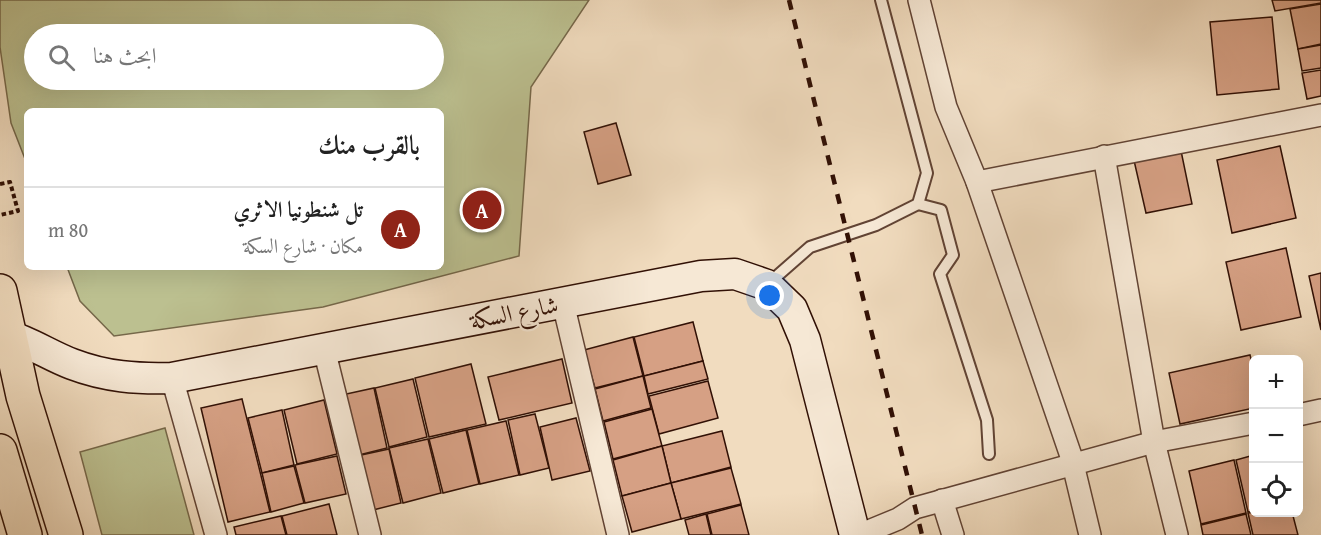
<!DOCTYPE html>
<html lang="ar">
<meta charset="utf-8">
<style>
:root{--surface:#fff;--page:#f2f2f2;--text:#222;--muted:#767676;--line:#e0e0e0;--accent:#8f2418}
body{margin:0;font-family:"Gentium Book Plus",Amiri,serif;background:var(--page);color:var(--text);direction:rtl}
.controls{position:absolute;right:18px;bottom:18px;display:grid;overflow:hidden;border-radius:9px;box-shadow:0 6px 24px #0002}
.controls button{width:54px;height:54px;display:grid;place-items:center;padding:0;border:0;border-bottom:2px solid var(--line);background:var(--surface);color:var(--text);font:30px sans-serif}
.you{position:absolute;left:770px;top:296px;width:21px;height:21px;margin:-15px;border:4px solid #fff;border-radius:50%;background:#1a73e8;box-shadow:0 0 0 9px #1a73e833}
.badge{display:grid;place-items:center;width:39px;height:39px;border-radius:50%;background:var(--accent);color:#fff;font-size:20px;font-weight:700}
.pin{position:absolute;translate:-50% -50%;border:3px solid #fff;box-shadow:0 2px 6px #0006}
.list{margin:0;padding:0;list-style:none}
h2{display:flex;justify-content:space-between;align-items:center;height:78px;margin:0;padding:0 24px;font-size:26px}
h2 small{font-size:20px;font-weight:400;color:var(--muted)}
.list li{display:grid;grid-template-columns:39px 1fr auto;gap:18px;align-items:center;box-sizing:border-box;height:84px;padding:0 24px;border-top:2px solid var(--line)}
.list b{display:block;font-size:22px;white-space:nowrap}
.list p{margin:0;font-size:20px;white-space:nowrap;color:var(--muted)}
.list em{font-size:20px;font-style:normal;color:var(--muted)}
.icon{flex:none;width:33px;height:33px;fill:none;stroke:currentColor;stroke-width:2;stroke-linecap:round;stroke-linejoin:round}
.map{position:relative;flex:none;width:1321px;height:535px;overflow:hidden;direction:ltr}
.search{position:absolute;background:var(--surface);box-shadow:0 6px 24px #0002;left:24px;top:24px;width:420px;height:66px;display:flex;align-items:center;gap:15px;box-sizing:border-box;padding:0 21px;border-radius:33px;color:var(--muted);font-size:22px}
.panel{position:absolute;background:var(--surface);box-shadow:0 6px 24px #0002;left:24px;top:108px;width:420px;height:162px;border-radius:9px;direction:rtl}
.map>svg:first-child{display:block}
.green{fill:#bcc090;stroke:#76684a;stroke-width:1.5;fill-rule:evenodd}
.building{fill:#d6a084;stroke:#311005;stroke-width:1.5}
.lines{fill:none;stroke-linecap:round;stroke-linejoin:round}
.lane-casing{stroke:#614334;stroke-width:14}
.street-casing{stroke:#614334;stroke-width:24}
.secondary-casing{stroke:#311005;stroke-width:33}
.primary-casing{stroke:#311005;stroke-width:36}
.path{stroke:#311005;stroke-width:4;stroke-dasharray:4.5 3;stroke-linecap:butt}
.lane{stroke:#f6e8d5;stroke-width:10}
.street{stroke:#f6e8d5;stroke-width:21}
.secondary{stroke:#f6e8d5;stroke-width:30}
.primary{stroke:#f1dcbf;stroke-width:33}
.rail{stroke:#311005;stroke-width:4.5;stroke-dasharray:10 10;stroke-linecap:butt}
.labels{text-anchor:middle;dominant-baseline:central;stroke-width:4.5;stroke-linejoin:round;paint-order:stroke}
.street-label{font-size:24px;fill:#311005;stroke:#f6e8d5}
</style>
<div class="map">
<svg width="1321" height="535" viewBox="0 0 1321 535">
<rect width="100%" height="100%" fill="#f1dcbf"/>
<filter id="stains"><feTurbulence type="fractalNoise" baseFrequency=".00333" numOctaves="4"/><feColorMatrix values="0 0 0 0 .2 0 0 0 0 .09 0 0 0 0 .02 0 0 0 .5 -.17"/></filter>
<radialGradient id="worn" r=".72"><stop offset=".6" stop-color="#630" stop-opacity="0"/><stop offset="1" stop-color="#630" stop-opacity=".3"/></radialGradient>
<g class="green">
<path d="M 0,0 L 589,0 L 531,87 L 519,256 L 323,307 L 114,336 L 80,301 L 67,267 L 441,267 L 441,111 L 27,111 L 27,164 L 11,123 L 0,47 ZM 34,34 L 434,34 L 434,80 L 34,80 Z"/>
<path d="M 165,428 L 194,535 L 102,535 L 80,452 Z"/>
</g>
<g class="building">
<path d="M 1272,0 L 1321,0 L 1321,3 L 1275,11 Z"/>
<path d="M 1321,4 L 1321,44 L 1298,49 L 1290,9 Z"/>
<path d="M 1272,17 L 1279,89 L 1217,95 L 1210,22 Z"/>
<path d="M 1321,45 L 1321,68 L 1302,71 L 1298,49 Z"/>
<path d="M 1321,70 L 1321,96 L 1307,99 L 1302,73 Z"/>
<path d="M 616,123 L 631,175 L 598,184 L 584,132 Z"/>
<path d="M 1180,146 L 1192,204 L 1146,213 L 1133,156 Z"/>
<path d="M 1280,146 L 1296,218 L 1232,233 L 1217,160 Z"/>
<path d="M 1286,248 L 1301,317 L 1241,330 L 1226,262 Z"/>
<path d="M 1321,273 L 1321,330 L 1309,276 Z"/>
<path d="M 693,322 L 703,361 L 644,376 L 634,337 Z"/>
<path d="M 633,337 L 643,376 L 595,388 L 584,350 Z"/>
<path d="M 1250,355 L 1254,370 L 1254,408 L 1180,424 L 1169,373 Z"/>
<path d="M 562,359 L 572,403 L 499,420 L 488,377 Z"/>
<path d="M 703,361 L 708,379 L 648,394 L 644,376 Z"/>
<path d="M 471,364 L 486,424 L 429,437 L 415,378 Z"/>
<path d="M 643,376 L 651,408 L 603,421 L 595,389 Z"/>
<path d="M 413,379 L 427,437 L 389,447 L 375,388 Z"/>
<path d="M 708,381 L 718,418 L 659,434 L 649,396 Z"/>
<path d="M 374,388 L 387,448 L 351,457 L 337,396 Z"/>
<path d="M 242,399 L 270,512 L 228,522 L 201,408 Z"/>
<path d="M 324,400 L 337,454 L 297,464 L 284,410 Z"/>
<path d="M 652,409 L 662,446 L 613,459 L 604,422 Z"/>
<path d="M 282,410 L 294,465 L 262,473 L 248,418 Z"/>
<path d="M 535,414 L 549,468 L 520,475 L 508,420 Z"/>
<path d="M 576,418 L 590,471 L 552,480 L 540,427 Z"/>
<path d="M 506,421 L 519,475 L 480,484 L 467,430 Z"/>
<path d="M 466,430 L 479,484 L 443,493 L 429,439 Z"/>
<path d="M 722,431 L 731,467 L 671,483 L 662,446 Z"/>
<path d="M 428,439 L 441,493 L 403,503 L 389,448 Z"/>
<path d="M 662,446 L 671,483 L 622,496 L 613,460 Z"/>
<path d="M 389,449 L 401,503 L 365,512 L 352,457 Z"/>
<path d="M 1254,455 L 1254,511 L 1248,512 L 1236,460 Z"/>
<path d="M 337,456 L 346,494 L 305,503 L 295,465 Z"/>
<path d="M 1234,460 L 1246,513 L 1201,524 L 1189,471 Z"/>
<path d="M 294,466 L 304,503 L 271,512 L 262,473 Z"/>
<path d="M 731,468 L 741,504 L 681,519 L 671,483 Z"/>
<path d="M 671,483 L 681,519 L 632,532 L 622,496 Z"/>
<path d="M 329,504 L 337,535 L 287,535 L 282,516 Z"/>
<path d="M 741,505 L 749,535 L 712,535 L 707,514 Z"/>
<path d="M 1254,512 L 1292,512 L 1298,535 L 1253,535 L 1248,513 Z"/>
<path d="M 706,514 L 711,535 L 689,535 L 685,520 Z"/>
<path d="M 1246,514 L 1251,535 L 1203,535 L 1201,525 Z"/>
<path d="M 281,516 L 286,535 L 236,535 L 234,527 Z"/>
</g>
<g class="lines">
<g class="lane-casing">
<g id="lane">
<path d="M 918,204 L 941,210 L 953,255 L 940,274 L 987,420 L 989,454"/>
<path d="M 769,283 L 810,247 L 876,225 L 918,204 L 927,173 L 881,0"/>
</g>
</g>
<g class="street-casing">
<g id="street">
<path d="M 919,0 L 946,107 L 977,182 L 1071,456 L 1090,535"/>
<path d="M 1104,156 L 1154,442 L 1177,535"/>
<path d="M 977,182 L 1321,115"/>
<path d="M 563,303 L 618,535"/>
<path d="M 324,349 L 370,535"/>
<path d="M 172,378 L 216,535"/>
<path d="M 1298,415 L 1321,410"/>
<path d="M 942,500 L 953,535"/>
<path d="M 859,535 L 898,519 L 915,508 L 1154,442 L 1254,423"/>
</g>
</g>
<g class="secondary-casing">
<path id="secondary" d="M 0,334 C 26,339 48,355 72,364 C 106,377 137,379 172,378 L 701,276 L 735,274 L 767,285 L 792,309 L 805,340 L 855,535"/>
</g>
<g class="primary-casing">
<g id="primary">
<path d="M 0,291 L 23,396 L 66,535"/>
<path d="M 0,451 L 25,535"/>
</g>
</g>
<path class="path" d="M 0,184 L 10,182 L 18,211 L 0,215"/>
<use href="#lane" class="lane"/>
<use href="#street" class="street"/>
<use href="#secondary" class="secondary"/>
<use href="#primary" class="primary"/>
<path class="rail" d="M 789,0 L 922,535"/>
</g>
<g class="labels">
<g class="street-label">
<text transform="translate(514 312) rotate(-11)">شارع السكة</text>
</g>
</g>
<rect width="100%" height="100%" filter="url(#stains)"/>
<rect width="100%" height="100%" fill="url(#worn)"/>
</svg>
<div class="controls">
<button>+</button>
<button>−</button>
<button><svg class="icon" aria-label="locate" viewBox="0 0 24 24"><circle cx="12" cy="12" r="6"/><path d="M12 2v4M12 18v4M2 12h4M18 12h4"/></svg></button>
</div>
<div class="you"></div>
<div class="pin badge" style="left:482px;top:210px">A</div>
<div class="search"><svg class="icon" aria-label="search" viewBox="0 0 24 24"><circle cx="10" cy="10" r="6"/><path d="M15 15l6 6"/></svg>ابحث هنا</div>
<section class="panel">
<h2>بالقرب منك<small></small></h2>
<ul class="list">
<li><span class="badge">A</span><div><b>تل شنطونيا الاثري</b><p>مكان · شارع السكة</p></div><em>80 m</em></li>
</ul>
</section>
</div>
